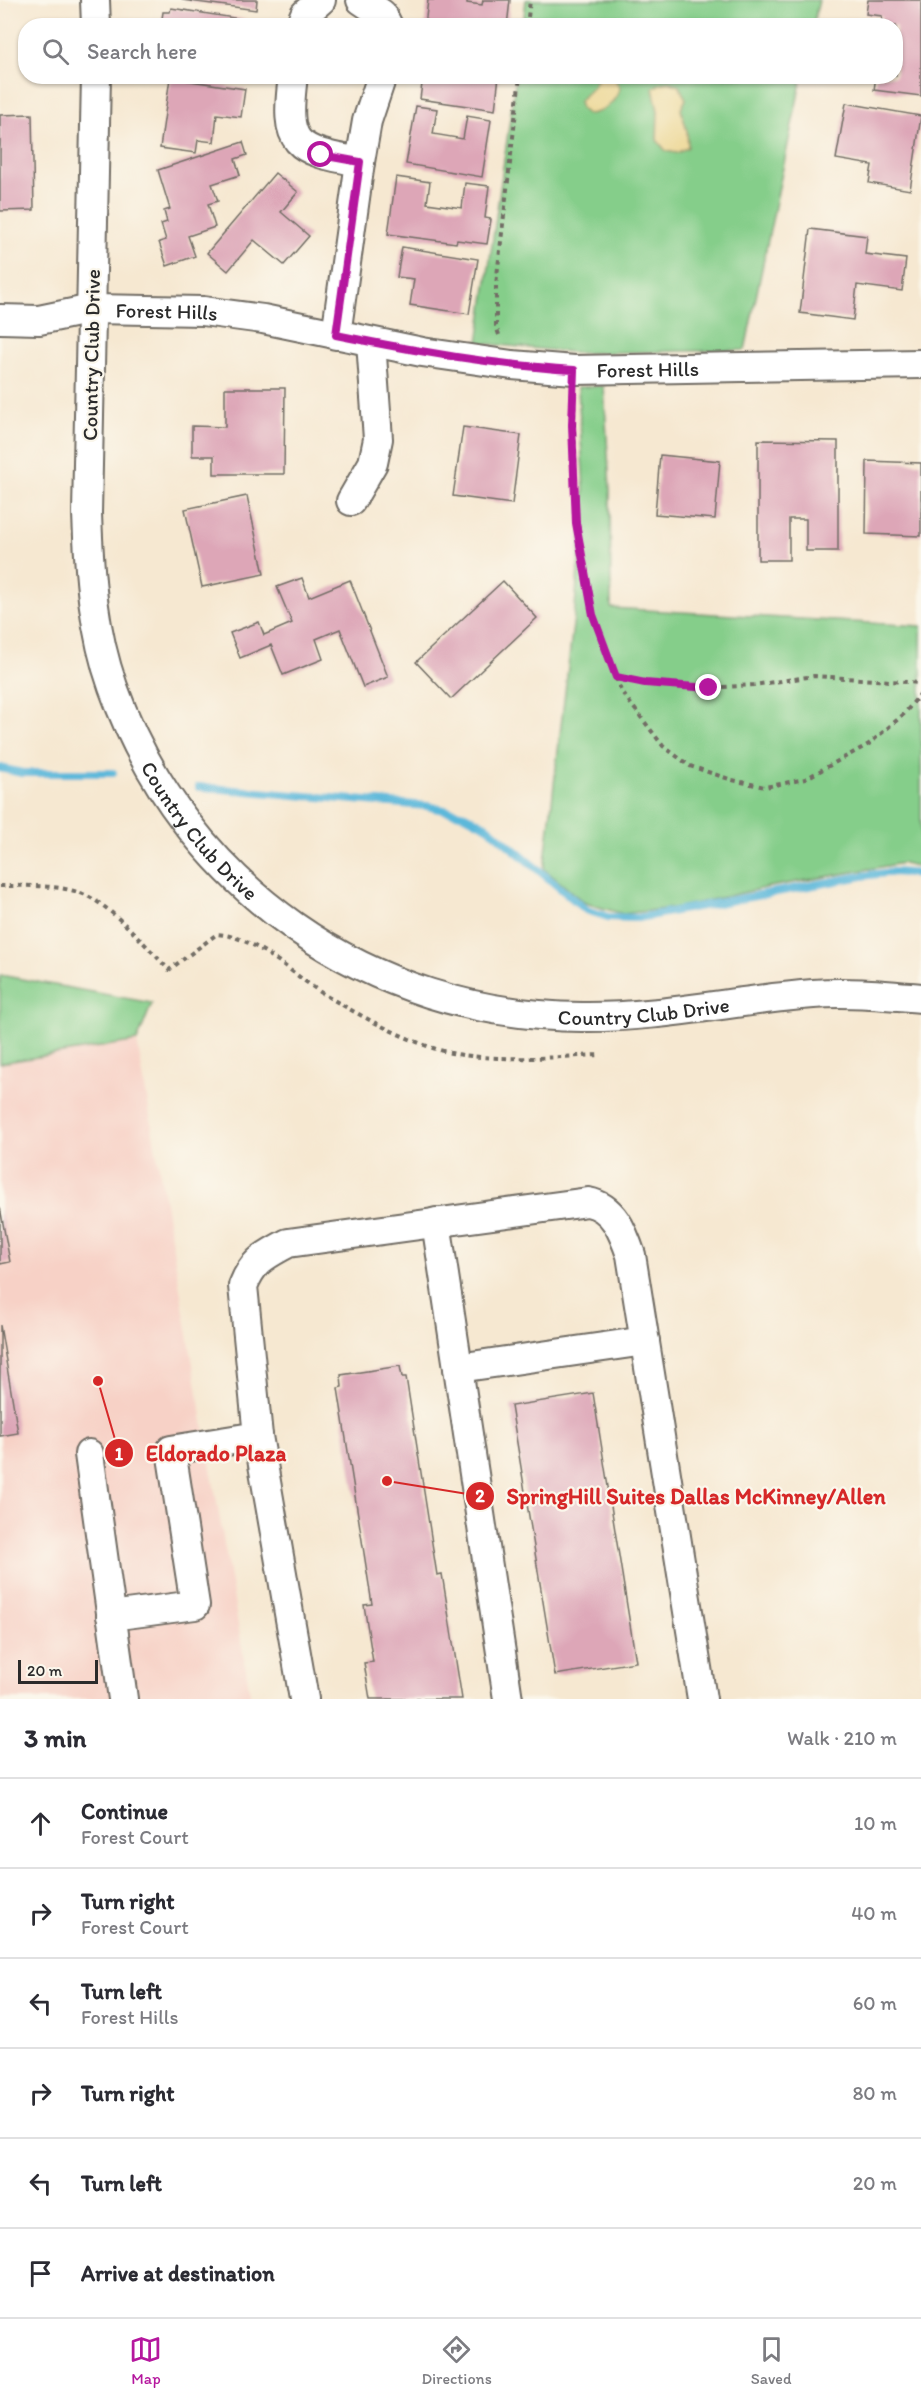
<!DOCTYPE html>
<meta charset="utf-8">
<style>
:root{--surface:#fff;--page:#f7f7f7;--text:#2b2b33;--muted:#7c7c81;--line:#e1e1e2;--accent:#b5179e}
body{margin:0;font-family:Itim,sans-serif;background:var(--page);color:var(--text)}
.scale{position:absolute;left:18px;bottom:15px;width:80px;box-sizing:border-box;padding-left:6px;border:3px solid #2b2b2b;border-top:0;font-size:16px;line-height:21px;white-space:nowrap;color:#2b2b2b;-webkit-text-stroke:4px #fbf7ec;paint-order:stroke}
.stop{position:absolute;width:18px;height:18px;margin:-14px;border:4px solid #b5179e;border-radius:50%;background:#fff}
.stop.end{background:#b5179e;border-color:#fff;box-shadow:0 2px 6px #0008}
.list{margin:0;padding:0;list-style:none}
h2{display:flex;justify-content:space-between;align-items:center;height:78px;margin:0;padding:0 24px;font-size:26px}
h2 small{font-size:20px;font-weight:400;color:var(--muted)}
.list li{display:grid;grid-template-columns:39px 1fr auto;gap:18px;align-items:center;box-sizing:border-box;height:90px;padding:0 24px;border-top:2px solid var(--line)}
.list b{display:block;font-size:22px;white-space:nowrap}
.list p{margin:0;font-size:20px;white-space:nowrap;color:var(--muted)}
.list em{font-size:20px;font-style:normal;color:var(--muted)}
.icon{flex:none;width:33px;height:33px;fill:none;stroke:currentColor;stroke-width:2;stroke-linecap:round;stroke-linejoin:round}
.map{position:relative;flex:none;width:921px;height:1699px;overflow:hidden}
.search{position:absolute;background:var(--surface);box-shadow:0 2px 4px #0004;left:18px;right:18px;top:18px;height:66px;display:flex;align-items:center;gap:15px;box-sizing:border-box;padding:0 21px;border-radius:24px;color:var(--muted);font-size:22px}
.sheet{height:618px;background:var(--surface)}
nav{display:flex;justify-content:space-around;align-items:center;box-sizing:border-box;height:84px;border-top:2px solid var(--line);background:var(--surface);font-size:16px;color:var(--muted)}
nav a{display:grid;justify-items:center;gap:3px}
nav .on{color:var(--accent)}
.map>svg:first-child{display:block}
.built{fill:#f7d1c6}
.green{fill:#85ce8a;stroke:#587c5a;stroke-width:1.5}
.sand{fill:#eeda9e;stroke:#8c8264;stroke-width:1.5}
.lines{fill:none;stroke-linecap:round;stroke-linejoin:round}
.stream{stroke:#5cb8da;stroke-width:8}
.building{fill:#dda6b7}
.minor-casing{stroke:#726d65;stroke-width:32}
.path{stroke:#726d65;stroke-width:4;stroke-dasharray:4.5 4.5;stroke-linecap:butt}
.minor{stroke:#fff;stroke-width:28}
.route{stroke:#b5179e;stroke-width:8}
.labels{text-anchor:middle;dominant-baseline:central;stroke-width:4.5;stroke-linejoin:round;paint-order:stroke}
.street-label{font-size:21px;fill:#2b2b2b;stroke:#fbf7ec}
.leader{fill:none;stroke:#d62828;stroke-width:2}
.callout-dot{fill:#d62828;stroke:#fbf7ec;stroke-width:2}
.mark-label{font-size:18px;text-anchor:middle;font-weight:bold;fill:#fff}
.callout-label{font-size:22px;text-anchor:middle;font-weight:bold;fill:#d62828;stroke:#fbf7ec;stroke-width:4.5;stroke-linejoin:round;paint-order:stroke}
</style>
<div class="map">
<svg width="921" height="1699" viewBox="0 0 921 1699">
<rect width="100%" height="100%" fill="#fbf7ec"/>
<filter id="ink" filterUnits="userSpaceOnUse"><feTurbulence type="fractalNoise" baseFrequency=".0167" numOctaves="2"/><feDisplacementMap in="SourceGraphic" scale="12" xChannelSelector="R" yChannelSelector="G"/><feConvolveMatrix kernelMatrix="1 2 1 2 8 2 1 2 1" color-interpolation-filters="sRGB"/></filter>
<filter id="wash" filterUnits="userSpaceOnUse"><feTurbulence type="fractalNoise" baseFrequency=".008" numOctaves="4" result="noise"/><feDisplacementMap in="SourceGraphic" scale="24" xChannelSelector="R" yChannelSelector="G"/><feGaussianBlur stdDeviation="1.35" result="paint"/><feColorMatrix in="noise" values="0 0 0 0 0 0 0 0 0 0 0 0 0 0 0 0 0 1.4 0 .05"/><feComposite in="paint" operator="in"/></filter>
<g filter="url(#wash)">
<rect width="100%" height="100%" fill="#f6e8d1"/>
<path class="built" d="M 137,1041 L 251,1699 L 0,1699 L 0,1063 Z"/>
<g class="green">
<path d="M 526,0 L 819,0 L 813,25 L 523,25 Z"/>
<path d="M 516,77 L 802,77 L 745,350 L 581,353 L 478,343 Z"/>
<path d="M 604,386 L 610,490 L 611,608 L 921,626 L 921,867 L 903,863 L 769,887 L 679,907 L 623,914 L 585,903 L 544,869 L 575,608 L 584,490 L 578,387 Z"/>
<path d="M 0,975 L 152,1003 L 137,1041 L 0,1063 Z"/>
</g>
<g class="sand">
<path d="M 598,77 L 614,77 L 620,88 C 616,102 602,114 587,114 L 581,109 L 579,101 L 594,86 Z"/>
<path d="M 670,82 L 679,86 L 686,99 L 681,109 L 687,131 L 688,147 L 677,153 L 666,151 L 657,140 L 658,111 L 653,88 L 661,83 Z"/>
</g>
<g class="lines">
<g class="stream">
<path d="M 0,768 L 22,773 L 113,773"/>
<path d="M 199,787 L 427,806 L 465,815 L 486,826 L 586,910 L 608,917 L 638,918 L 862,876 L 893,872 L 921,874"/>
</g>
</g>
<g id="blocks">
<g class="building">
<path d="M 182,0 L 257,0 L 256,10 Z"/>
<path d="M 428,0 L 467,0 L 467,3 L 482,5 L 483,0 L 510,0 L 507,26 L 425,26 Z"/>
<path d="M 868,0 L 921,0 L 921,96 L 874,90 L 876,76 L 896,76 L 896,26 L 881,26 L 882,16 L 866,14 Z"/>
<path d="M 171,8 L 247,20 L 246,26 L 161,26 L 163,12 L 170,12 Z"/>
<path d="M 423,76 L 499,76 L 495,110 L 420,99 Z"/>
<path d="M 170,78 L 245,89 L 241,117 L 217,114 L 214,142 L 198,140 L 196,153 L 160,148 Z"/>
<path d="M 846,103 L 921,116 L 910,190 L 869,183 L 872,165 L 836,159 Z"/>
<path d="M 416,106 L 437,109 L 433,134 L 463,139 L 467,116 L 491,120 L 482,177 L 406,164 Z"/>
<path d="M 32,114 L 34,210 L 0,211 L 0,115 Z"/>
<path d="M 243,142 L 247,155 L 235,159 L 240,175 L 212,184 L 218,201 L 208,204 L 215,227 L 188,236 L 195,256 L 167,266 L 159,242 L 166,240 L 161,224 L 167,222 L 164,211 L 170,209 L 158,170 Z"/>
<path d="M 275,173 L 298,192 L 281,212 L 309,236 L 284,265 L 254,240 L 228,271 L 207,253 Z"/>
<path d="M 396,177 L 430,182 L 427,203 L 462,208 L 465,183 L 489,186 L 485,218 L 491,219 L 487,244 L 457,240 L 456,243 L 388,234 Z"/>
<path d="M 810,229 L 867,236 L 865,254 L 906,259 L 902,291 L 857,285 L 853,320 L 800,313 Z"/>
<path d="M 402,247 L 478,259 L 469,314 L 410,305 L 414,279 L 397,277 Z"/>
<path d="M 225,388 L 285,388 L 284,474 L 214,474 L 214,456 L 192,456 L 192,426 L 225,427 Z"/>
<path d="M 463,427 L 521,435 L 512,504 L 453,496 Z"/>
<path d="M 758,440 L 838,441 L 838,551 L 806,551 L 806,519 L 789,519 L 789,560 L 758,560 Z"/>
<path d="M 660,455 L 720,461 L 715,519 L 655,514 Z"/>
<path d="M 867,461 L 921,463 L 921,536 L 866,534 Z"/>
<path d="M 247,496 L 264,574 L 202,587 L 185,509 Z"/>
<path d="M 302,578 L 309,597 L 350,580 L 388,677 L 363,687 L 340,629 L 316,639 L 323,659 L 283,675 L 271,645 L 240,658 L 230,633 L 259,622 L 264,635 L 292,623 L 277,587 Z"/>
<path d="M 503,581 L 537,618 L 451,699 L 416,662 Z"/>
<path d="M 0,1207 L 10,1262 L 0,1264 Z"/>
<path d="M 0,1325 L 18,1433 L 0,1436 Z"/>
<path d="M 400,1366 L 402,1377 L 406,1377 L 437,1575 L 442,1574 L 462,1699 L 370,1699 L 364,1663 L 373,1662 L 364,1605 L 372,1604 L 338,1388 L 342,1387 L 341,1375 Z"/>
<path d="M 593,1393 L 636,1662 L 555,1675 L 511,1406 Z"/>
</g>
</g>
</g>
<g filter="url(#ink)">
<use href="#blocks" fill-opacity="0" stroke="#726d65" stroke-width="1.5"/>
<g class="lines">
<g class="minor-casing">
<g id="minor">
<path d="M 95,0 L 96,26"/>
<path d="M 361,0 L 382,14 L 388,26"/>
<path d="M 300,26 L 305,14 L 321,0"/>
<path id="s1" d="M 96,76 L 87,513 C 89,572 93,631 113,687 C 184,887 370,1016 582,1017 C 660,1018 736,1000 813,994 C 849,991 886,995 921,998"/>
<path d="M 293,76 C 284,146 294,150 360,162 L 367,121 L 382,76"/>
<path id="s2" d="M 0,319 L 39,320 L 92,309 L 203,311 L 263,319 L 422,352 L 512,365 L 574,370 L 921,364"/>
<path d="M 336,335 L 360,162"/>
<path d="M 351,501 L 373,463 L 378,439 L 371,342"/>
<path d="M 436,1222 L 508,1699"/>
<path d="M 458,1368 L 645,1341"/>
<path d="M 258,1436 L 304,1699"/>
<path d="M 89,1454 L 123,1699"/>
<path d="M 111,1616 L 195,1605 L 171,1450 L 258,1436 L 243,1286 C 253,1260 265,1256 288,1243 L 588,1202 C 614,1207 623,1232 631,1255 L 702,1699"/>
</g>
</g>
<g class="path">
<path d="M 527,26 L 530,0"/>
<path d="M 499,335 L 496,326 L 496,285 L 520,76"/>
<path d="M 573,395 L 576,523 L 593,615 L 621,691 L 663,746 L 690,766 L 732,780 L 765,787 L 805,779 L 869,744 L 904,714 L 921,693"/>
<path d="M 616,677 L 645,683 L 709,688 L 754,685 L 814,676 L 921,683"/>
<path d="M 0,886 C 26,886 58,884 83,894 C 112,906 147,947 169,970 L 217,934 C 259,937 295,978 330,998 C 363,1017 398,1036 433,1048 C 478,1064 553,1057 601,1055"/>
</g>
<use href="#minor" class="minor"/>
</g>
</g>
<g class="lines" filter="url(#ink)">
<path class="route" d="M 321,155 L 360,162 L 336,335 C 415,351 494,365 574,370 L 572,425 L 576,523 L 593,615 L 616,677 L 645,683 L 709,688"/>
</g>
<g class="labels">
<g class="street-label">
<text stroke="none"><textPath href="#s2" startOffset="168">Forest Hills</textPath></text>
<text transform="translate(91 355) rotate(-89)">Country Club Drive</text>
<text stroke="none"><textPath href="#s2" startOffset="654">Forest Hills</textPath></text>
<text stroke="none"><textPath href="#s1" startOffset="783">Country Club Drive</textPath></text>
<text stroke="none"><textPath href="#s1" startOffset="1287">Country Club Drive</textPath></text>
</g>
</g>
<path class="leader" d="M98 1381L119 1453M387 1481L480 1496"/>
<g class="callout-dot">
<circle cx="98" cy="1381" r="6"/>
<circle cx="387" cy="1481" r="6"/>
<circle cx="119" cy="1453" r="15"/>
<circle cx="480" cy="1496" r="15"/>
</g>
<g class="mark-label">
<text x="119" y="1460">1</text>
<text x="480" y="1502">2</text>
</g>
<g class="callout-label">
<text x="216" y="1461">Eldorado Plaza</text>
<text x="696" y="1504">SpringHill Suites Dallas McKinney/Allen</text>
</g>
</svg>
<div class="scale">20 m</div>
<div class="stop" style="left:321px;top:155px"></div>
<div class="stop end" style="left:709px;top:688px"></div>
<div class="search"><svg class="icon" aria-label="search" viewBox="0 0 24 24"><circle cx="10" cy="10" r="6"/><path d="M15 15l6 6"/></svg>Search here</div>
</div>
<section class="sheet">
<h2>3 min<small>Walk · 210 m</small></h2>
<ul class="list">
<li><svg class="icon" aria-label="ahead" viewBox="0 0 24 24"><path d="M12 20V5M6 11l6-6 6 6"/></svg><div><b>Continue</b><p>Forest Court</p></div><em>10 m</em></li>
<li><svg class="icon" aria-label="right" viewBox="0 0 24 24"><path d="M7 20v-9h11M14 6l5 5-5 5"/></svg><div><b>Turn right</b><p>Forest Court</p></div><em>40 m</em></li>
<li><svg class="icon" aria-label="left" viewBox="0 0 24 24"><path d="M17 20v-9H6M10 6l-5 5 5 5"/></svg><div><b>Turn left</b><p>Forest Hills</p></div><em>60 m</em></li>
<li><svg class="icon" aria-label="right" viewBox="0 0 24 24"><path d="M7 20v-9h11M14 6l5 5-5 5"/></svg><div><b>Turn right</b></div><em>80 m</em></li>
<li><svg class="icon" aria-label="left" viewBox="0 0 24 24"><path d="M17 20v-9H6M10 6l-5 5 5 5"/></svg><div><b>Turn left</b></div><em>20 m</em></li>
<li><svg class="icon" aria-label="arrive" viewBox="0 0 24 24"><path d="M6 21V4h12l-3 4 3 4H6"/></svg><div><b>Arrive at destination</b></div></li>
</ul>
</section>
<nav>
<a class="on"><svg class="icon" aria-label="map" viewBox="0 0 24 24"><path d="M3 6l6-2 6 2 6-2v14l-6 2-6-2-6 2zM9 4v14M15 6v14"/></svg>Map</a>
<a><svg class="icon" aria-label="directions" viewBox="0 0 24 24"><path d="M12 3l9 9-9 9-9-9zM9 14v-3h6M13 9l2 2-2 2"/></svg>Directions</a>
<a><svg class="icon" aria-label="saved" viewBox="0 0 24 24"><path d="M7 4h10v16l-5-4-5 4z"/></svg>Saved</a>
</nav>
